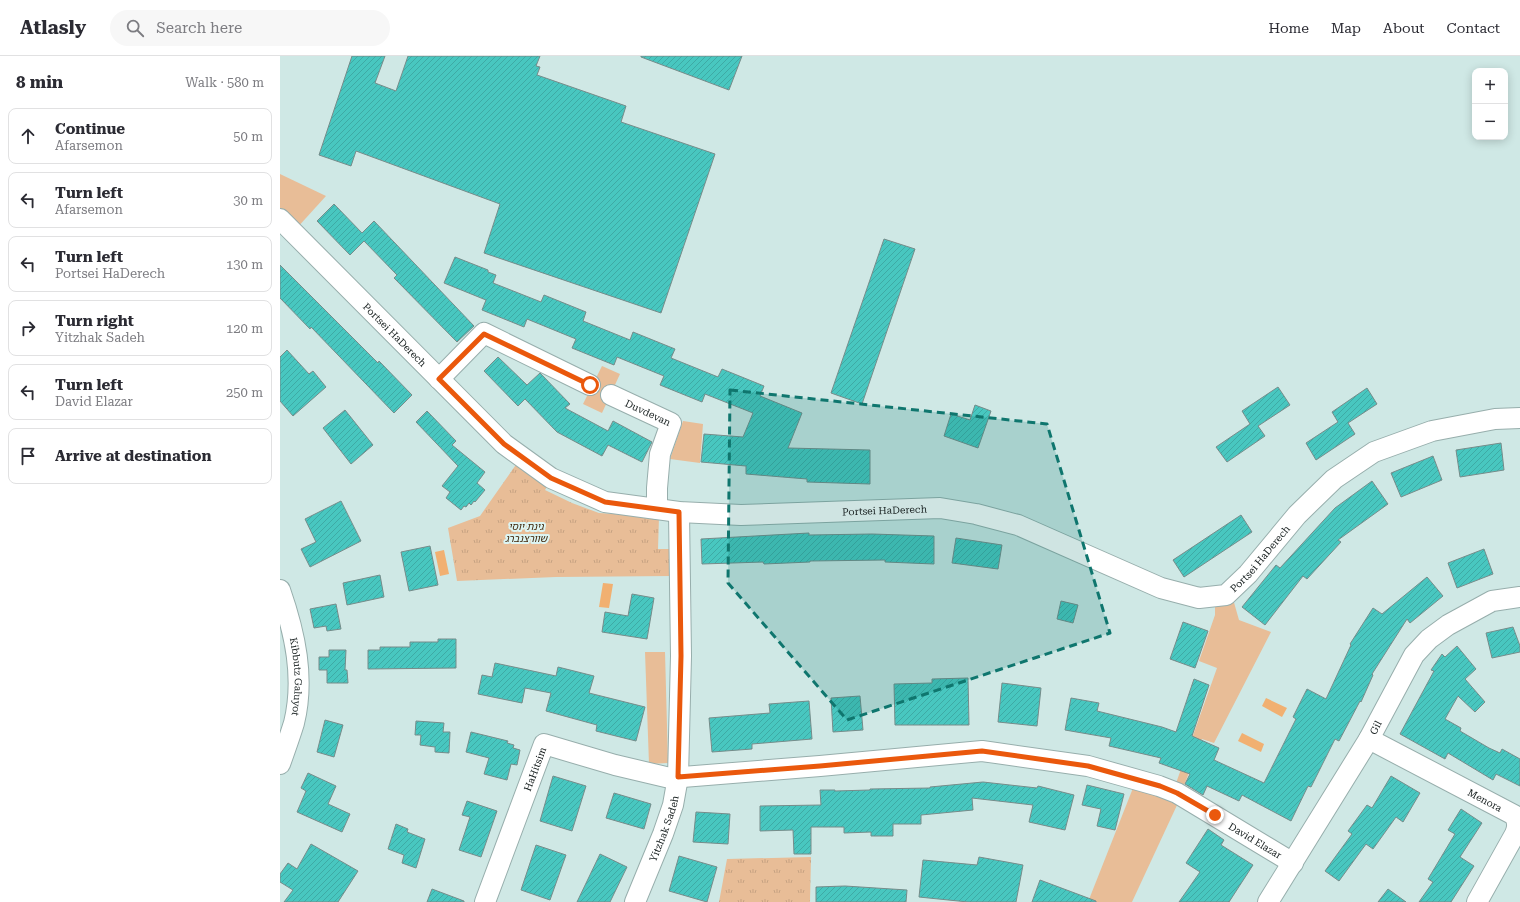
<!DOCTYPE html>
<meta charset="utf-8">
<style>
:root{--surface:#fff;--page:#f7f7f7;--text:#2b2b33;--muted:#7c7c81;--line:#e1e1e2}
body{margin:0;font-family:"Roboto Serif","Noto Sans Hebrew",serif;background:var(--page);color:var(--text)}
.controls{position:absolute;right:12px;top:12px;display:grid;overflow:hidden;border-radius:8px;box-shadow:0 2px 10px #0003}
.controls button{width:36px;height:36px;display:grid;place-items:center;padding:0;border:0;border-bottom:1px solid var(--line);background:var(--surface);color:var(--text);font:20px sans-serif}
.stop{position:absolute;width:12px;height:12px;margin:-9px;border:3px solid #ea580c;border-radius:50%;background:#fff}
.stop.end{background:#ea580c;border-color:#fff;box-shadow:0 1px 4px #0008}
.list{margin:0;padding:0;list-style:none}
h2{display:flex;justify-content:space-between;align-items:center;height:52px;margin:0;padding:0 16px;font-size:17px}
h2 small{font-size:13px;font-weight:400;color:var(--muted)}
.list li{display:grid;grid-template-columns:26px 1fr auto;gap:12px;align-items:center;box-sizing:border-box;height:56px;margin:0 8px 8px;padding:0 8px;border:1px solid var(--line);border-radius:8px}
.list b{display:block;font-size:15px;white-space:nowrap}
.list p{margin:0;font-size:13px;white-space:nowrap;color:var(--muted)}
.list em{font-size:13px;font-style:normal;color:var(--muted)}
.icon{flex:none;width:22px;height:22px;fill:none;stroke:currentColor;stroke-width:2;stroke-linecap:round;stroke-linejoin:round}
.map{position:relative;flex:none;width:1240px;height:846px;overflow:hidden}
header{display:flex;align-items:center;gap:24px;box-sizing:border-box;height:56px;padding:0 20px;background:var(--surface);border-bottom:1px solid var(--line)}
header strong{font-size:19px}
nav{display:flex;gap:22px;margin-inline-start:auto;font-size:14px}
.search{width:280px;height:36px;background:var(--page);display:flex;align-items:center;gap:10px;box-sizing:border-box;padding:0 14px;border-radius:22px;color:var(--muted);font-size:15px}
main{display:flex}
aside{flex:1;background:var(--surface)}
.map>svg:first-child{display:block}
.green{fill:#e8bd97}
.park{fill:url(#park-tufts)}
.water{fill:#f1b071}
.building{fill:url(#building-hatch);stroke:#768c8a}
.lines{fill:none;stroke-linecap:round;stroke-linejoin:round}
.minor-casing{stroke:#97aeac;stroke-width:22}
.minor{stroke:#fff;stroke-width:20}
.route{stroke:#ea580c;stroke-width:5}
.marked{fill:#0f766e;fill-opacity:0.2;stroke:#0f766e;stroke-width:3;stroke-dasharray:8 5;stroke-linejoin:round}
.labels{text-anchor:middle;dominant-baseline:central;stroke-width:4;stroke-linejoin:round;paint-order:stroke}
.street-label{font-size:10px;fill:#161e1e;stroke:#dcf5f3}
.park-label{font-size:10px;font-style:italic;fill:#40260a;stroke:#dcf5f3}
</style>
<header>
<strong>Atlasly</strong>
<div class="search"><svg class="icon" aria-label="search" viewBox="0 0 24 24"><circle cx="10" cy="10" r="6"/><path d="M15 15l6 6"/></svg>Search here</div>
<nav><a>Home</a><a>Map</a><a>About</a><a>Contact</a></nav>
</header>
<main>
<aside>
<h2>8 min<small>Walk · 580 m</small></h2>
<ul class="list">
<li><svg class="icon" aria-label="ahead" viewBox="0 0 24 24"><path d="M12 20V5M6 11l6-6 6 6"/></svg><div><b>Continue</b><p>Afarsemon</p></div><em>50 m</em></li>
<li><svg class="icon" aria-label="left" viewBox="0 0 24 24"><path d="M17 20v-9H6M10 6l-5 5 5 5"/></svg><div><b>Turn left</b><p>Afarsemon</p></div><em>30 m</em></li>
<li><svg class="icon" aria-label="left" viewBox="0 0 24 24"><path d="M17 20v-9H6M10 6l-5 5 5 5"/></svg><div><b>Turn left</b><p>Portsei HaDerech</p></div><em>130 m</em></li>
<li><svg class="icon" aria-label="right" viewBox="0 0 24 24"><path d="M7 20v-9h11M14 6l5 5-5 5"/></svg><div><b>Turn right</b><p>Yitzhak Sadeh</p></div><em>120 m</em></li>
<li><svg class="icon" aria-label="left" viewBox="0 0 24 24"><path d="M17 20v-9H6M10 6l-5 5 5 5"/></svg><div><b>Turn left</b><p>David Elazar</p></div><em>250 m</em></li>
<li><svg class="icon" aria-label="arrive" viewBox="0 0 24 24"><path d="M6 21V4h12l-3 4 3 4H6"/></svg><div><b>Arrive at destination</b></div></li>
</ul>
</aside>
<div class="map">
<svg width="1240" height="846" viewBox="0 0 1240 846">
<defs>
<pattern id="park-tufts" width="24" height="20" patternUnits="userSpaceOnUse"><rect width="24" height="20" fill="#e8bd97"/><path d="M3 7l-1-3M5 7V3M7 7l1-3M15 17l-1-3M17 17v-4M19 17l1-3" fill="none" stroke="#c6a282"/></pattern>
<pattern id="building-hatch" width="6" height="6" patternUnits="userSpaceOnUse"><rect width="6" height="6" fill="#48c7c0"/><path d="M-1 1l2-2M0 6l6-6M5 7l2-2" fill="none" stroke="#3eaaa5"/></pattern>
</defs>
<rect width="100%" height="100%" fill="#cfe8e5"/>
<g class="green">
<path d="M 0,118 L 46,140 L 16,173 L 0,158 Z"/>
<path d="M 322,310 L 340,318 L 322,357 L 303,348 Z"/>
<path d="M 403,365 L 423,368 L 420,407 L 390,403 Z"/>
<path d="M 951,536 L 959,564 L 991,576 L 934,687 L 922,683 L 903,732 L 895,730 L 937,612 L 919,605 L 935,559 L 935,541 Z"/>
<path d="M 365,596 L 385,596 L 388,707 L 369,708 Z"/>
<path d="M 853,732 L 876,737 L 898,747 L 852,846 L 808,846 Z"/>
</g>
<g class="park">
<path d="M 240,403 L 271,424 L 265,434 L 292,447 L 319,457 L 379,461 L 378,493 L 393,493 L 393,520 L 276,521 L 177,525 L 168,472 L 200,460 Z"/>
<path d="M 531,801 L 530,846 L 439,846 L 447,803 Z"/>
</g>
<g class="water">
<path d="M 164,494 L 169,518 L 160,520 L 155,496 Z"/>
<path d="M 323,527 L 333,528 L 329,552 L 319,551 Z"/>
<path d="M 986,642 L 1007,652 L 1002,661 L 982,650 Z"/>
<path d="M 962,677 L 984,688 L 981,696 L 958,685 Z"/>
</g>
<g class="building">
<path d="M 72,0 L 105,0 L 95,27 L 116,35 L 128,0 L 260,0 L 256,10 L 260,11 L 257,19 L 346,50 L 341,66 L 435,98 L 381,257 L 204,197 L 220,148 L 76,95 L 71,110 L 39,99 Z"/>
<path d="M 361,0 L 462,0 L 449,34 L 361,1 Z"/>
<path d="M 54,148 L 82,177 L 94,165 L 194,270 L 177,286 L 114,222 L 117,219 L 84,185 L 70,199 L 37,165 Z"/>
<path d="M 604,183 L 635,193 L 582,348 L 551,337 Z"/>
<path d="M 175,201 L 208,214 L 208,216 L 216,219 L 213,227 L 261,246 L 264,239 L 306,256 L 303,265 L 350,284 L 353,276 L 395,293 L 391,302 L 438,321 L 442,313 L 484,330 L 480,340 L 522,357 L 508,392 L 590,394 L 590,428 L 527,426 L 527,423 L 466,418 L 466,410 L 421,406 L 424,378 L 463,381 L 473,357 L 425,338 L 422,346 L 380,329 L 384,320 L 337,301 L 334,309 L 292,292 L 296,283 L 247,263 L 244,271 L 202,254 L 206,244 L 164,227 Z"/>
<path d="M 0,209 L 98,307 L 99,305 L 132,339 L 114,357 L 31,271 L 30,273 L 0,242 Z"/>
<path d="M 7,294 L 29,318 L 33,315 L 46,331 L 13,360 L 0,345 L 0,301 Z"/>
<path d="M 218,301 L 247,329 L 260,317 L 290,348 L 285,352 L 328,375 L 333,365 L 372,386 L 362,406 L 328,389 L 322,400 L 277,376 L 245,343 L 238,350 L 204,315 Z"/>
<path d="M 998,331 L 1010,349 L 978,370 L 985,380 L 947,406 L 936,391 L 970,368 L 962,355 Z"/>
<path d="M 1087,332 L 1097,348 L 1068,367 L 1075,378 L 1036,404 L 1026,387 L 1058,366 L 1052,356 Z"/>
<path d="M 695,349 L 711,355 L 698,392 L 664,380 L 671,358 L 690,364 Z"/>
<path d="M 65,354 L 93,389 L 71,408 L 43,372 Z"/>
<path d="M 147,355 L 176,385 L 172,389 L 205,416 L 197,427 L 205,434 L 195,446 L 194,445 L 191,449 L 189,447 L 186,451 L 184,450 L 181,454 L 166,442 L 170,436 L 162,430 L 178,410 L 136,366 Z"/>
<path d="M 1221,387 L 1224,414 L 1180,421 L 1176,394 Z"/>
<path d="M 1153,400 L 1162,424 L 1121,441 L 1111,417 Z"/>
<path d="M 1092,425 L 1108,448 L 1058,484 L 1061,486 L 1027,523 L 1023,520 L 985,569 L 962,551 L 996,509 L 1000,512 L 1055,452 Z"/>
<path d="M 61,445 L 81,485 L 30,511 L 21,493 L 36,486 L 25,463 Z"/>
<path d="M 961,459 L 972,476 L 904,521 L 893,504 Z"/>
<path d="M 529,477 L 529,479 L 592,478 L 654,480 L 654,508 L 605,506 L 605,504 L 530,505 L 530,506 L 484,508 L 483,506 L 422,508 L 421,483 Z"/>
<path d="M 676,482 L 722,489 L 718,513 L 672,507 Z"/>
<path d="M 150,490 L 158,529 L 129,535 L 121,496 Z"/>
<path d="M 1204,493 L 1213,518 L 1177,532 L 1168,507 Z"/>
<path d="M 100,519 L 104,541 L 67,549 L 63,527 Z"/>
<path d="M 1147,521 L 1163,540 L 1130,567 L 1127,563 L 1092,618 L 1093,619 L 1081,646 L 1080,645 L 1059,685 L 1055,683 L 1031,731 L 1028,730 L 1011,765 L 962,739 L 959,745 L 927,730 L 923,739 L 905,728 L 910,718 L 879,707 L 881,702 L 829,690 L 831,682 L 785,674 L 791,642 L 819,647 L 817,655 L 882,671 L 896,676 L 914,623 L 929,629 L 912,680 L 939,692 L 934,704 L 984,727 L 1016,663 L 1013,661 L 1027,633 L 1046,643 L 1071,589 L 1070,588 L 1093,552 L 1102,558 Z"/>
<path d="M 352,538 L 374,542 L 367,583 L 322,576 L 325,556 L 348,560 Z"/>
<path d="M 781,545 L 798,549 L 793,567 L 777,563 Z"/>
<path d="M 56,548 L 61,573 L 47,575 L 46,570 L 34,572 L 30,553 Z"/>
<path d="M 903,566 L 928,575 L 915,612 L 890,603 Z"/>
<path d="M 1233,571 L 1240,590 L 1240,596 L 1212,602 L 1206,577 Z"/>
<path d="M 158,583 L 176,583 L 176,612 L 88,613 L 88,594 L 100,594 L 100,591 L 130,591 L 130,586 L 158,586 Z"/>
<path d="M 1177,590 L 1196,613 L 1185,623 L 1205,646 L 1195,656 L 1178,640 L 1165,663 L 1181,672 L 1180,675 L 1209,692 L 1220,697 L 1222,693 L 1240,703 L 1240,730 L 1216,718 L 1213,724 L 1168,697 L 1165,703 L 1120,678 L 1154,615 L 1151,614 L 1162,598 L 1165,601 Z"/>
<path d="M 49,594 L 66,594 L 65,614 L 67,614 L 68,627 L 47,627 L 47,614 L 39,614 L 39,601 L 49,601 Z"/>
<path d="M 215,607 L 276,620 L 278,611 L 314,620 L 309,637 L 365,651 L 356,685 L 316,675 L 317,669 L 266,655 L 271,637 L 245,632 L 242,647 L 198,638 L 202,619 L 212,621 Z"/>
<path d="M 688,622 L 689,669 L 615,669 L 614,628 L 652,627 L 652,623 Z"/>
<path d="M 722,627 L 761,632 L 757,670 L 718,666 Z"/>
<path d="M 580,640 L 583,674 L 553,676 L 551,642 Z"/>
<path d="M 529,645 L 532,683 L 472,688 L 472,693 L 432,696 L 429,662 L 490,657 L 489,648 Z"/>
<path d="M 45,664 L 63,669 L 54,701 L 37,696 Z"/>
<path d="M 136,665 L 164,667 L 163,676 L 170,676 L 169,697 L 155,696 L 155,691 L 140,689 L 141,679 L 135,679 Z"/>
<path d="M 191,676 L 228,685 L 227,687 L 234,689 L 233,692 L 240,694 L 237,709 L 231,708 L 227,724 L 204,718 L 209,702 L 186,696 Z"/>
<path d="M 28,717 L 56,730 L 48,748 L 70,758 L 62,776 L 17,756 L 26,735 L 21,732 Z"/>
<path d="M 273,720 L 306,730 L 292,775 L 260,765 Z"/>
<path d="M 1111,720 L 1140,737 L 1123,766 L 1116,761 L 1093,793 L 1086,788 L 1059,825 L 1045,815 L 1072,778 L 1068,775 L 1087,749 L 1092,752 Z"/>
<path d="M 703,726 L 757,732 L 758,730 L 794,739 L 785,774 L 749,766 L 753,749 L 692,742 L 693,754 L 641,759 L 641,768 L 613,768 L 613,780 L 591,780 L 591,776 L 564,777 L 564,771 L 531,771 L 531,798 L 514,798 L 513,774 L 480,775 L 480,750 L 541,749 L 540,734 L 555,734 L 555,735 L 590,734 L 590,733 L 650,732 L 650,731 Z"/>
<path d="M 807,729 L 844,738 L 835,774 L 817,770 L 821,753 L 802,749 Z"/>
<path d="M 334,737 L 371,748 L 364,773 L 326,762 Z"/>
<path d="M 187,745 L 217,755 L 201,801 L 179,794 L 190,761 L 182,759 Z"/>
<path d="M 1181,753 L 1202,767 L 1180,801 L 1194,810 L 1171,846 L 1139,846 L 1153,826 L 1148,823 L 1175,778 L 1168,774 Z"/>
<path d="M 416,756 L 450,758 L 448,788 L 413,786 Z"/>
<path d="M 116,768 L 128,773 L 127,776 L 145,783 L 136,812 L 122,807 L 124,799 L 108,793 Z"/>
<path d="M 928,773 L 944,784 L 941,789 L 973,809 L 949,846 L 899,846 L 920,816 L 906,807 Z"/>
<path d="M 31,788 L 78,815 L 58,846 L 4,846 L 13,834 L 0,826 L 0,818 L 8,807 L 17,813 Z"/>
<path d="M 256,789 L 286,799 L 270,844 L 241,834 Z"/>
<path d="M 320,798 L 347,811 L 330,846 L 297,846 Z"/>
<path d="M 399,800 L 437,811 L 427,846 L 389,835 Z"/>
<path d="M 699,801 L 743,809 L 736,846 L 688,846 L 639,841 L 643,804 L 697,809 Z"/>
<path d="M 760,824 L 816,845 L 816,846 L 752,846 Z"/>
<path d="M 565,830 L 627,834 L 626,846 L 536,846 L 536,831 Z"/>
<path d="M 152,833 L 184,845 L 184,846 L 147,846 Z"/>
<path d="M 1108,833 L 1126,846 L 1098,846 Z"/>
</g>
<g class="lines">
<g class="minor-casing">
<g id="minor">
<path id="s1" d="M 0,163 L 224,388 L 271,422 L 325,446 L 399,456 L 461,459 L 660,452 L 696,458 L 738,469 L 881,532 L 919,542 L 946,539 L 968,518 L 1017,459 L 1054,423 L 1094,396 L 1152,375 L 1215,363 L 1240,362"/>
<path d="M 159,323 L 204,277 L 310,329"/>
<path id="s2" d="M 331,339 L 391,367 L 380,398 L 377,432 L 377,453"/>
<path id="s3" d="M 0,534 C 15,577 25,622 14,667 C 10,680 5,694 0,708"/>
<path id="s4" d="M 1089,683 L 1234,759 C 1238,766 1238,771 1235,778 L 1197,846"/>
<path id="s5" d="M 205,846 L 264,688 L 335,709 L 390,722 L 540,710 L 702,695 L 808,710 L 879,730 L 897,737 L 1013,807"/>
<path id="s6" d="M 355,846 L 383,778 L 393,749 L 398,721 L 401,600 L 399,456"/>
<path id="s7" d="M 988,846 L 1089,683 L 1134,599 L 1149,583 L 1168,569 L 1212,545 L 1240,541"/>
</g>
</g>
<use href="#minor" class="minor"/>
</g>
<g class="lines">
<path class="route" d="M 310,329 L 204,278 L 159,323 L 224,388 L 271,422 L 325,446 L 399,456 L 401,600 L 398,721 L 540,710 L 702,695 L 808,710 L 880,730 L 897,737 L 935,759"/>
</g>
<path class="marked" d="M 450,334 L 767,368 L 830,577 L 567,664 L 448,527 Z"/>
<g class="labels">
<g class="street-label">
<text stroke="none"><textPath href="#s1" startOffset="163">Portsei HaDerech</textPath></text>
<text stroke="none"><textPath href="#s2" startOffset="41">Duvdevan</textPath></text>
<text stroke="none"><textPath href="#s1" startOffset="715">Portsei HaDerech</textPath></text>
<text stroke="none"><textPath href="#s1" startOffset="1123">Portsei HaDerech</textPath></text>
<text stroke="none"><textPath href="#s3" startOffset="89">Kibbutz Galuyot</textPath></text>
<text stroke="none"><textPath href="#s7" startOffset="205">Gil</textPath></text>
<text stroke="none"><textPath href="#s5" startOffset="142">HaHitsim</textPath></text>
<text stroke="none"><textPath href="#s4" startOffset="131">Menora</textPath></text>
<text stroke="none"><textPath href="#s6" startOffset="79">Yitzhak Sadeh</textPath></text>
<text stroke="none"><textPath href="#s5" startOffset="904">David Elazar</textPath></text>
</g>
<g class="park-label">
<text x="246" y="470">גינת יוסי<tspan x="246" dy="12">שוורצנברג</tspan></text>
</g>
</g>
</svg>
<div class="controls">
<button>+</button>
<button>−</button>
</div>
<div class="stop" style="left:310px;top:329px"></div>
<div class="stop end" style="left:935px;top:759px"></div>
</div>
</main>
